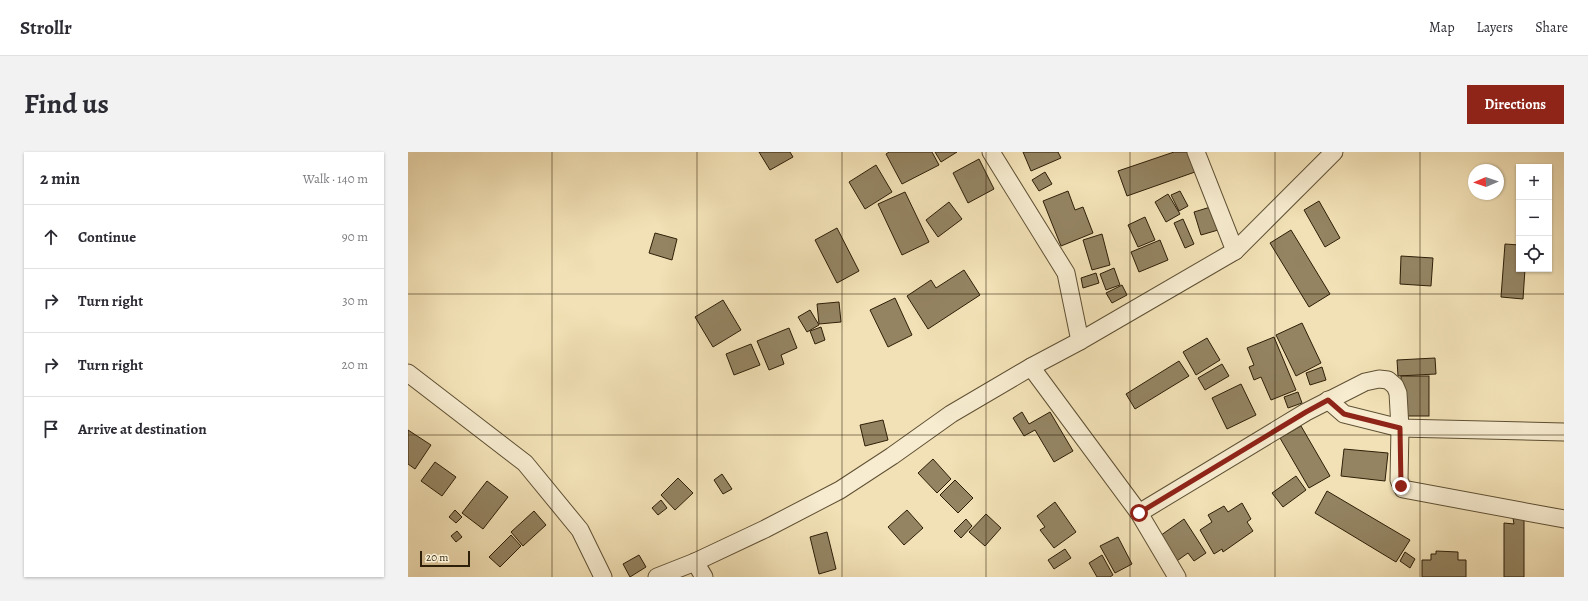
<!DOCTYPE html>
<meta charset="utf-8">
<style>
:root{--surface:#fff;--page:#f2f2f3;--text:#2b2b33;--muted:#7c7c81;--line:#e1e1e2;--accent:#8f2418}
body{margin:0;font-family:Alegreya,serif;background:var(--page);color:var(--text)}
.controls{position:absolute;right:12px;top:12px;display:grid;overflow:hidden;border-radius:0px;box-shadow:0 1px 3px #0004}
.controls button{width:36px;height:36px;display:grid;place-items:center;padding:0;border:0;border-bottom:1px solid var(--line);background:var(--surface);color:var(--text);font:20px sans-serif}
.compass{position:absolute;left:1060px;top:12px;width:36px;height:36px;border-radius:50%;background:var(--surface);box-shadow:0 1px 3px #0004;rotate:268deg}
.scale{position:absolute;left:12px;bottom:10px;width:50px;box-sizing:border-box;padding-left:4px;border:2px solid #2e1f08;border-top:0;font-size:11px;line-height:14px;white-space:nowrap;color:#2e1f08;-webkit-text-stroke:3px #f7ecd0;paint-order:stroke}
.stop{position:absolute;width:12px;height:12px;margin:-9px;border:3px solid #8f2418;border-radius:50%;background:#fff}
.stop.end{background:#8f2418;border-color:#fff;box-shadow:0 1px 4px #0008}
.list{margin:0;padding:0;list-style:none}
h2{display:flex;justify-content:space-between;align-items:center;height:52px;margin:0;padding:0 16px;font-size:17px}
h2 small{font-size:13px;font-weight:400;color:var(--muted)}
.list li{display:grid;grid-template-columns:26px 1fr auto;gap:12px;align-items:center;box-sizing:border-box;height:64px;padding:0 16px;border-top:1px solid var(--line)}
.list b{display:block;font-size:15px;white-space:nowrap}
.list em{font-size:13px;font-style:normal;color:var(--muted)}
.icon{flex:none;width:22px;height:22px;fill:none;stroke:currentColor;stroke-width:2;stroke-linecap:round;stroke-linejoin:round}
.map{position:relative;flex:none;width:1156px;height:425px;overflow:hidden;border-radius:0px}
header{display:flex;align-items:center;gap:24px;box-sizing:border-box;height:56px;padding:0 20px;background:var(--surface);border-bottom:1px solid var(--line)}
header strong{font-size:19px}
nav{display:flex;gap:22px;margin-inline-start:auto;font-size:14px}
.intro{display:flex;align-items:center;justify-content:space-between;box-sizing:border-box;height:96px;padding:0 24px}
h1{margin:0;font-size:28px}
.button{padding:10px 18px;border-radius:0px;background:var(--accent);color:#fff;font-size:14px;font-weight:700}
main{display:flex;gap:24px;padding:0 24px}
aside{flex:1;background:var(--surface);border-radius:0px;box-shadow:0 1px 3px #0004}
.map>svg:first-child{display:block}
.building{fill:#948462;stroke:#2e1f08}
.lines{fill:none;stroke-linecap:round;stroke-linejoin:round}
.street-casing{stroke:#5f5034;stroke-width:19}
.street{stroke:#f7ecd0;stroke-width:17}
.route{stroke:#8f2418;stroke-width:5}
.grid{fill:none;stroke:#2e1f08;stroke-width:1;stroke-opacity:0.55}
</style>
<header>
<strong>Strollr</strong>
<nav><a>Map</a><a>Layers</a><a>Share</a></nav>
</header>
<div class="intro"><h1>Find us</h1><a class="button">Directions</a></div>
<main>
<aside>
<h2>2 min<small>Walk · 140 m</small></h2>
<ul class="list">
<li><svg class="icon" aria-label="ahead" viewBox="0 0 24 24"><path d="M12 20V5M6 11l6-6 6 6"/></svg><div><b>Continue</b></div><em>90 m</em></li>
<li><svg class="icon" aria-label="right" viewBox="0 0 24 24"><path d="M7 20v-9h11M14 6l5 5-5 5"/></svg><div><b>Turn right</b></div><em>30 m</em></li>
<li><svg class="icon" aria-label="right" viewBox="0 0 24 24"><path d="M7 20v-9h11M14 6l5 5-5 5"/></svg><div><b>Turn right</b></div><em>20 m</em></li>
<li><svg class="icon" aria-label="arrive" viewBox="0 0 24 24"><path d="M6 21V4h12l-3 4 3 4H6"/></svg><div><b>Arrive at destination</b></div></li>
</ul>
</aside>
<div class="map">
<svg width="1156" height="425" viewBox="0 0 1156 425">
<rect width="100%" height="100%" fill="#f2e1b6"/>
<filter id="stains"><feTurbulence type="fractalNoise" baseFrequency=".005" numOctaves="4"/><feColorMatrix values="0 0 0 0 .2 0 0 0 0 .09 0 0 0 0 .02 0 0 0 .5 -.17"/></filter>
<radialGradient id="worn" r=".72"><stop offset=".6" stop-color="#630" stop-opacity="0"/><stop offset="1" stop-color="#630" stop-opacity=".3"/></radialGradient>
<g class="building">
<path d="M 351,0 L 382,0 L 385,5 L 362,18 Z"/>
<path d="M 481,0 L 524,0 L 531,13 L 494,32 L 478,2 Z"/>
<path d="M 527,0 L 549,0 L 533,10 Z"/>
<path d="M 615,0 L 650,0 L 653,6 L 623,19 Z"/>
<path d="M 766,0 L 780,0 L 787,20 L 719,44 L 710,19 Z"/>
<path d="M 571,7 L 586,37 L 560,51 L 545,21 Z"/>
<path d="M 468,13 L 484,40 L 457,57 L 441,30 Z"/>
<path d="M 637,20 L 644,32 L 631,39 L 624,28 Z"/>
<path d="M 660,39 L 667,58 L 675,55 L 685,81 L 653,94 L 635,49 Z"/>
<path d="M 772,39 L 780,54 L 771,59 L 763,43 Z"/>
<path d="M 497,40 L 521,90 L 494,103 L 470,52 Z"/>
<path d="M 760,42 L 772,62 L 758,70 L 747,50 Z"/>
<path d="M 911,49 L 932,86 L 917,95 L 896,58 Z"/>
<path d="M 541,50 L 554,67 L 530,85 L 518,68 Z"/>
<path d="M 809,53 L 817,76 L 793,83 L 786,60 Z"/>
<path d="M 737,65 L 747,88 L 730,95 L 720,73 Z"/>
<path d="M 775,67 L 786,92 L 777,96 L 766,71 Z"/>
<path d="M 429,76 L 451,119 L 429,131 L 407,88 Z"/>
<path d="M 883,78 L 922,142 L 901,155 L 862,91 Z"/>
<path d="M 247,81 L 269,87 L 264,108 L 241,101 Z"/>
<path d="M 694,82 L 702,113 L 684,118 L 675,88 Z"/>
<path d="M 752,88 L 760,108 L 731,120 L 723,100 Z"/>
<path d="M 1097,92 L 1111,93 L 1111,117 L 1117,117 L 1115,147 L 1093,145 Z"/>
<path d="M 993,104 L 1025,106 L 1023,134 L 992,132 Z"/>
<path d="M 706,116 L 712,133 L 698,138 L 692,122 Z"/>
<path d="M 556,118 L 572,143 L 520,177 L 499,144 L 523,128 L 528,136 Z"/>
<path d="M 688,121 L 691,131 L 675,136 L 673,126 Z"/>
<path d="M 714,133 L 719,143 L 704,151 L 698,141 Z"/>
<path d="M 487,146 L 504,183 L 480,195 L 462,158 Z"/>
<path d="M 315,148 L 333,178 L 305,195 L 287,165 Z"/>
<path d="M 431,150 L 433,170 L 411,172 L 409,152 Z"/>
<path d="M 402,158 L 411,173 L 399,180 L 390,165 Z"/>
<path d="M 894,171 L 913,211 L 888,224 L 868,183 Z"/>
<path d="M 413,175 L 417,188 L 407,192 L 402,179 Z"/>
<path d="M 381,176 L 389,196 L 373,203 L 376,212 L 361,218 L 349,189 Z"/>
<path d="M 866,185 L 888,238 L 863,248 L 853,225 L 846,228 L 841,215 L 846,213 L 839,196 Z"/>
<path d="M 799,186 L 812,208 L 788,223 L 775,200 Z"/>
<path d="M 343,192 L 352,213 L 326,223 L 318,202 Z"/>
<path d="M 1027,206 L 1028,222 L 990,224 L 989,208 Z"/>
<path d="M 771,209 L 781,224 L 727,257 L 718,242 Z"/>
<path d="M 814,212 L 821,224 L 797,238 L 790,226 Z"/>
<path d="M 914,215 L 918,228 L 902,233 L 898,221 Z"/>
<rect x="993" y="224" width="28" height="40"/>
<path d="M 833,232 L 848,263 L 819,277 L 804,246 Z"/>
<path d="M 890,240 L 894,251 L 880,256 L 876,245 Z"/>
<path d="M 614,260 L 621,272 L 642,260 L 665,299 L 646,310 L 627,278 L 616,284 L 605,266 Z"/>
<path d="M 475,268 L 480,288 L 457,294 L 452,273 Z"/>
<path d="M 893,274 L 922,324 L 901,336 L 872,286 Z"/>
<path d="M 0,278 L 23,293 L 7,317 L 0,312 Z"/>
<path d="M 936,297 L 980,301 L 977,329 L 933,324 Z"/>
<path d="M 525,307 L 543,327 L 529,341 L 510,321 Z"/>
<path d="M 27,310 L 48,325 L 34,344 L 13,329 Z"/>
<path d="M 314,322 L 324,337 L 315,342 L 306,328 Z"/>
<path d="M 888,324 L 898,338 L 875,355 L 864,341 Z"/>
<path d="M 270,326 L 285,341 L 267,358 L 253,343 Z"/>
<path d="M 547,328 L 565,346 L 550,361 L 532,343 Z"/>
<path d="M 79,329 L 100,345 L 75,377 L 54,361 Z"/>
<path d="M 919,339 L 1002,388 L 988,410 L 907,361 Z"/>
<path d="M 253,348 L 259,356 L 250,363 L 244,356 Z"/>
<path d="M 647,350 L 668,380 L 646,396 L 632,378 L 637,375 L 629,364 Z"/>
<path d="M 834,351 L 843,367 L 839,370 L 845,379 L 815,400 L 814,397 L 806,402 L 792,378 L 804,370 L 800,363 L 816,354 L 820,360 Z"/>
<path d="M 47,358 L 54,365 L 48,371 L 41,365 Z"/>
<path d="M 499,358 L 515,376 L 496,393 L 480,375 Z"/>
<path d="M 126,359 L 138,373 L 115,394 L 103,380 Z"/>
<path d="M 578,362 L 593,376 L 577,394 L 561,380 Z"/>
<path d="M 1105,366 L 1116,366 L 1116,425 L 1096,425 L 1096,371 L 1106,372 Z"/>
<path d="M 558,367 L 564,374 L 553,386 L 546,379 Z"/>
<path d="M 776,367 L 798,401 L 786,409 L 780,401 L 766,411 L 749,386 Z"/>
<path d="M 49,379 L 54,385 L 48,390 L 43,384 Z"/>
<path d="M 419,380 L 428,417 L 411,422 L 402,385 Z"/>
<path d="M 103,383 L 113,394 L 92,415 L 81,405 Z"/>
<path d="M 710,385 L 724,412 L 707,421 L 692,394 Z"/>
<path d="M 657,397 L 663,406 L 646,417 L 640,408 Z"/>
<path d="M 1028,399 L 1050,400 L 1050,408 L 1058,408 L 1058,425 L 1014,425 L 1014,408 L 1023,408 L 1023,402 L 1028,402 Z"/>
<path d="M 997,400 L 1007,407 L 1002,416 L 992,409 Z"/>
<path d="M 231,403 L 238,415 L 222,425 L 215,412 Z"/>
<path d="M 694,403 L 705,423 L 702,425 L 689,425 L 681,411 Z"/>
</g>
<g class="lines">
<g class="street-casing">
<g id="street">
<path d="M 583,0 L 658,121 L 672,189"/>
<path d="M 788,0 L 827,99"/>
<path d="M 623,215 L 731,361 L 769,425"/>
<path d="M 0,221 L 117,311 L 172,378 L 195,425"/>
<path d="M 920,248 L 936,262 L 992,276 L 1156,280"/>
<path d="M 731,361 L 898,260 L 957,230 L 971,227 L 980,228 L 987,234 L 990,241 L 992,276 L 991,328 L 995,337 L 1156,367"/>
<path d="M 287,410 L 296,425"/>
<path d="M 249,425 L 287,410 L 357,377 L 432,338 L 484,304 L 543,262 L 623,215 L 672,189 L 827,99 L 926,0"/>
</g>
</g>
<use href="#street" class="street"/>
</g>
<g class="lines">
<path class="route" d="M 731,361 L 898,260 L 920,248 L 936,262 L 992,276 L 993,334"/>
</g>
<path class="grid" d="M 144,0 L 144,425M 289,0 L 289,425M 434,0 L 434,425M 578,0 L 578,425M 722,0 L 722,425M 867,0 L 867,425M 1012,0 L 1012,425M 0,142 L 1156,142M 0,283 L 1156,283"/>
<rect width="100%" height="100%" filter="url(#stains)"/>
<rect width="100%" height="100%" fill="url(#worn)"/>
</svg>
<div class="controls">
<button>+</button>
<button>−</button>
<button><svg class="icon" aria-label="locate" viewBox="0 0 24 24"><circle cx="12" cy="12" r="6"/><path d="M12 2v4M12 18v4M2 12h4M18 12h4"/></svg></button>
</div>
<svg class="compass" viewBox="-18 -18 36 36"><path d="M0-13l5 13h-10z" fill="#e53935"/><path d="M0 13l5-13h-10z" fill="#7c7c81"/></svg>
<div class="scale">20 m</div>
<div class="stop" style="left:731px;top:361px"></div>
<div class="stop end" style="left:993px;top:334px"></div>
</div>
</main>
